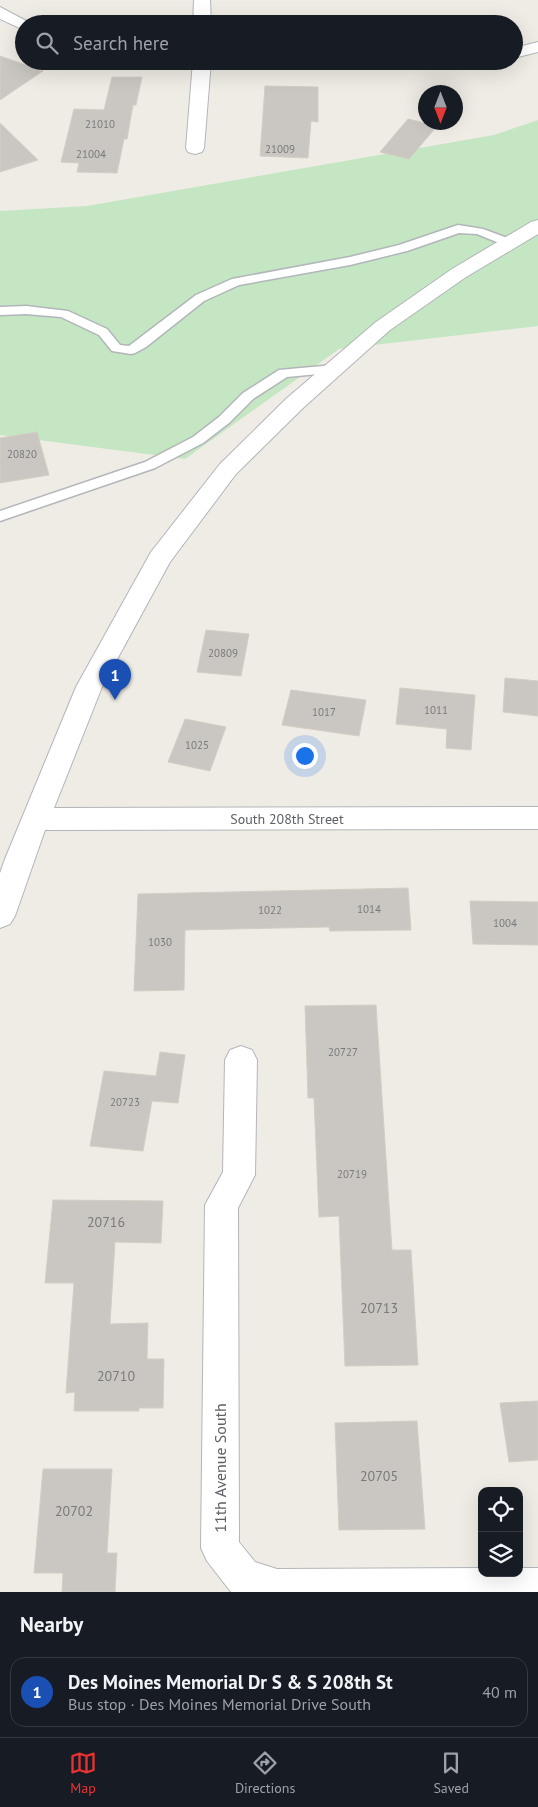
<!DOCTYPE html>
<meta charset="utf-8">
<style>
:root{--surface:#171b24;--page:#242831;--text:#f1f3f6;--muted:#9ea1a6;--line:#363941;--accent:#e93231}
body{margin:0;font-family:"PT Sans",sans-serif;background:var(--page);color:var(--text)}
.controls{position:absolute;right:15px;bottom:15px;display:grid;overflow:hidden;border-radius:10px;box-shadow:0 5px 20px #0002}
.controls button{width:45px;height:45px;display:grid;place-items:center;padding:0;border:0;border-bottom:1px solid var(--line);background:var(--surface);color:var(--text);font:25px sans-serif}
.compass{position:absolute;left:418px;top:85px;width:45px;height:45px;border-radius:50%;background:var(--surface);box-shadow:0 5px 20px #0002;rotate:180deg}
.you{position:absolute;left:304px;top:755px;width:18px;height:18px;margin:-12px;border:4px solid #fff;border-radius:50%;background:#1a73e8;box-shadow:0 0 0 8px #1a73e833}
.badge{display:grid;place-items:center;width:32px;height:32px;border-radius:50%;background:var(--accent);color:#fff;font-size:16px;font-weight:700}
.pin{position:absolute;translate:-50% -41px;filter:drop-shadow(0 1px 2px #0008)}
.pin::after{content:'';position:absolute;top:26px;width:18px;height:15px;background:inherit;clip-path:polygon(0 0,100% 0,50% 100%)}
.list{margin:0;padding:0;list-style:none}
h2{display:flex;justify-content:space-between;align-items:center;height:65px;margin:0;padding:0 20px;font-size:21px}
h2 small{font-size:16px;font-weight:400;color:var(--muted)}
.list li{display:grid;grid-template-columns:32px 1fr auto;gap:15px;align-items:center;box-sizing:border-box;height:70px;margin:0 10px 10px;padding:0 10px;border:1px solid var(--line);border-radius:15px}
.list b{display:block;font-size:19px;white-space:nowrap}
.list p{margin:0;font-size:16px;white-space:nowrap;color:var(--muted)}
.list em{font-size:16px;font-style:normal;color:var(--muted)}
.icon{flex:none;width:28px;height:28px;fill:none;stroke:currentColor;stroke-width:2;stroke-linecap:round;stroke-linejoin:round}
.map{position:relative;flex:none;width:538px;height:1592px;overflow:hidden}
.search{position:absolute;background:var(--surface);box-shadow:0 5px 20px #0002;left:15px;right:15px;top:15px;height:55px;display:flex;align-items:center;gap:12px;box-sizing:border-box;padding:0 18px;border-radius:28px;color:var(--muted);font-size:19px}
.sheet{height:145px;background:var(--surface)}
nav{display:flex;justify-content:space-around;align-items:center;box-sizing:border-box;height:70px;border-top:1px solid var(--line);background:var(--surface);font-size:14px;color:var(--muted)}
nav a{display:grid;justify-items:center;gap:2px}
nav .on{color:var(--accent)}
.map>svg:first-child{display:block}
.green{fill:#c4e6c2}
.building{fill:#cac7c2;stroke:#d4cdc3}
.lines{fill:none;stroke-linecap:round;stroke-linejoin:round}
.lane-casing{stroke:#b2b6ba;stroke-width:3}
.street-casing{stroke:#b2b6ba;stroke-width:2}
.secondary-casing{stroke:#b1b5ba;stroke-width:2}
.lane{fill:#fff;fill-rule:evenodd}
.street{fill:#fff;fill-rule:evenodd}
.secondary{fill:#fff;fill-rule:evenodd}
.labels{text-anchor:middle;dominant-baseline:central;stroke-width:4.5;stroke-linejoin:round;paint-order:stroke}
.number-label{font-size:11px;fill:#787a7c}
.street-label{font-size:14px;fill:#5d6165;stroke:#fff}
.near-number-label{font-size:14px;fill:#787a7c}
.near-street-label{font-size:16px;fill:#5d6165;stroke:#fff}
</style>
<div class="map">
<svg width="538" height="1592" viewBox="0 0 538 1592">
<rect width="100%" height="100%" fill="#efece5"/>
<path class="green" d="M 538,120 L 538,326 L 339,349 L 185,459 L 0,435 L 0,211 L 87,206 L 494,135 Z"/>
<g class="building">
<path d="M 0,56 L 43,71 L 0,100 Z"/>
<path d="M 112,77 L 142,77 L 136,105 L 133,105 L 127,139 L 124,139 L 117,173 L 77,172 L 79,163 L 61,162 L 74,109 L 104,110 Z"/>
<path d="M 265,86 L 318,87 L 318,122 L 311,121 L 308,158 L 260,156 Z"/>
<path d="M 408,119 L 437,126 L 409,159 L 380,152 Z"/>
<path d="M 0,123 L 38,160 L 0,172 Z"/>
<path d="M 37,432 L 49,475 L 0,483 L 0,438 Z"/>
<path d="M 206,630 L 249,634 L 241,676 L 197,672 Z"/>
<path d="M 505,678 L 538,681 L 538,716 L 503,712 Z"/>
<path d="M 400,688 L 475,695 L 471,750 L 446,748 L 447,729 L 396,724 Z"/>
<path d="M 291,690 L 366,700 L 359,736 L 282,725 Z"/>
<path d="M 185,719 L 226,727 L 210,771 L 168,762 Z"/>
<path d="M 408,888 L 411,930 L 330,931 L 329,927 L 185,930 L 184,990 L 134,991 L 138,894 Z"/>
<path d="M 470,901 L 538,902 L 538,945 L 473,944 Z"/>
<path d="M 376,1005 L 392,1250 L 411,1250 L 418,1365 L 345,1366 L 339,1216 L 319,1217 L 314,1098 L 308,1098 L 305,1006 Z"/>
<path d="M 160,1052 L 185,1055 L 178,1103 L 152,1101 L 143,1151 L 90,1146 L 104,1071 L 156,1076 Z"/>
<path d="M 53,1200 L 163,1201 L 161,1243 L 115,1242 L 110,1324 L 148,1323 L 147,1359 L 164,1359 L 163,1408 L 139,1408 L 139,1411 L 74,1411 L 75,1392 L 66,1393 L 74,1283 L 45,1283 Z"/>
<path d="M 538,1401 L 538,1460 L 509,1462 L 500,1403 Z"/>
<path d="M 417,1421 L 425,1529 L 339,1530 L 335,1423 Z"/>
<path d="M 43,1469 L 112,1469 L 107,1553 L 117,1553 L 115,1592 L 62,1592 L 63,1573 L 34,1573 Z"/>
</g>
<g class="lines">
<g class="lane-casing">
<g id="lane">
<path d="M 458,225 L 483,229 L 513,240 L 515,243 L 509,247 L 477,234 L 459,233 L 407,251 L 350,265 L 239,285 L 204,301 L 146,347 L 135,353 L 131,354 L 112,351 L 99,335 L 61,317 L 26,314 L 0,315 L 0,307 L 26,306 L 68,311 L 107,329 L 120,345 L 129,346 L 196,295 L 232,279 L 350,257 L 399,245 Z"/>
<path d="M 334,365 L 340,369 L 339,372 L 287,377 L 253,399 L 229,423 L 203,443 L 155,468 L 0,521 L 0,511 L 145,462 L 193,437 L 219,417 L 243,393 L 279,370 Z"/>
</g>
</g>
<g class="street-casing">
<g id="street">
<path d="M 194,0 L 210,0 L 211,24 L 193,24 Z"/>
<path d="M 0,7 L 32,24 L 24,24 L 24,30 L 0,19 Z"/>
<path d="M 538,42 L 538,52 L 514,58 L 514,48 Z"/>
<path d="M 193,61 L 211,61 L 204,148 L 202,152 L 195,154 L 188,152 L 186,148 Z"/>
<path d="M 440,61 L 461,61 L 458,65 L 452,66 L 443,65 Z"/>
<path d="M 241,1046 L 252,1050 L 257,1060 L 255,1175 L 238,1208 L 239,1542 L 255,1562 L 277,1569 L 482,1568 L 482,1573 L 519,1573 L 519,1568 L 538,1568 L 538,1592 L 231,1592 L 207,1561 L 201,1548 L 205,1205 L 223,1172 L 225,1060 L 230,1050 Z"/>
</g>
</g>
<g class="secondary-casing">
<path id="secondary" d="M 538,220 L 538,234 L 466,277 L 390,330 L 303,408 L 236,474 L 170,562 L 102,687 L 54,808 L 538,807 L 538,829 L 45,830 L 15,916 L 10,924 L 0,928 L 0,873 L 5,859 L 76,687 L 151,552 L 220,464 L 287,398 L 376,322 L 452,269 L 531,222 Z"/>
</g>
<use href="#lane" class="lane"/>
<use href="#street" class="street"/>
<use href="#secondary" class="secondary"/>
</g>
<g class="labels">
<g class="number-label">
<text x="100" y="124">21010</text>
<text x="280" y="149">21009</text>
<text x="91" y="154">21004</text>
<text x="22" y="454">20820</text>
<text x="223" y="653">20809</text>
<text x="436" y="710">1011</text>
<text x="324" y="712">1017</text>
<text x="197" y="745">1025</text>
<text x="369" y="909">1014</text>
<text x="270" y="910">1022</text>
<text x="505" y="923">1004</text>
<text x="160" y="942">1030</text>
<text x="343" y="1052">20727</text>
<text x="125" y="1102">20723</text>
<text x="352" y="1174">20719</text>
</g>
<g class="street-label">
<text x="287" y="819">South 208th Street</text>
</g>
<g class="near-number-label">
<text x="106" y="1222">20716</text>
<text x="379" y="1308">20713</text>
<text x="116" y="1376">20710</text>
<text x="379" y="1476">20705</text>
<text x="74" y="1511">20702</text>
</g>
<g class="near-street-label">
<text transform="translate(220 1468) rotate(-90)">11th Avenue South</text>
</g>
</g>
</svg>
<div class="controls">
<button><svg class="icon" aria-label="locate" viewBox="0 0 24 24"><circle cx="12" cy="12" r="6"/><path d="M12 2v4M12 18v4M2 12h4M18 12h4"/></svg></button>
<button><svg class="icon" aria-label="layers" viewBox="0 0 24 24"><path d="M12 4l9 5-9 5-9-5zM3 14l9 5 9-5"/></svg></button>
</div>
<svg class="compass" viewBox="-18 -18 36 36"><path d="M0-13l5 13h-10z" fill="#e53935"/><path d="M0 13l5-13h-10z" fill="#9ea1a6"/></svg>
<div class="you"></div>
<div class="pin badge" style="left:115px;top:700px;background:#1a4fb4">1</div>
<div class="search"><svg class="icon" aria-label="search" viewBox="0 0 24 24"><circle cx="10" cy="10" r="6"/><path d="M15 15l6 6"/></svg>Search here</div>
</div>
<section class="sheet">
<h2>Nearby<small></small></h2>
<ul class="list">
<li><span class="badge" style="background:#1a4fb4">1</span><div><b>Des Moines Memorial Dr S &amp; S 208th St</b><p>Bus stop · Des Moines Memorial Drive South</p></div><em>40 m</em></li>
</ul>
</section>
<nav>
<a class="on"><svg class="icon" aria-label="map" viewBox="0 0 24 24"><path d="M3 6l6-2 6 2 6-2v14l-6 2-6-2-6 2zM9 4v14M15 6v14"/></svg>Map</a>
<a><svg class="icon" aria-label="directions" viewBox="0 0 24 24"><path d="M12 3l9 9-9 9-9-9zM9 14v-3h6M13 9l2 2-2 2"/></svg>Directions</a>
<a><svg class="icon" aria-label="saved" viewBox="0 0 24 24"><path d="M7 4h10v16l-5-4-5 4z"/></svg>Saved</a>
</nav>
